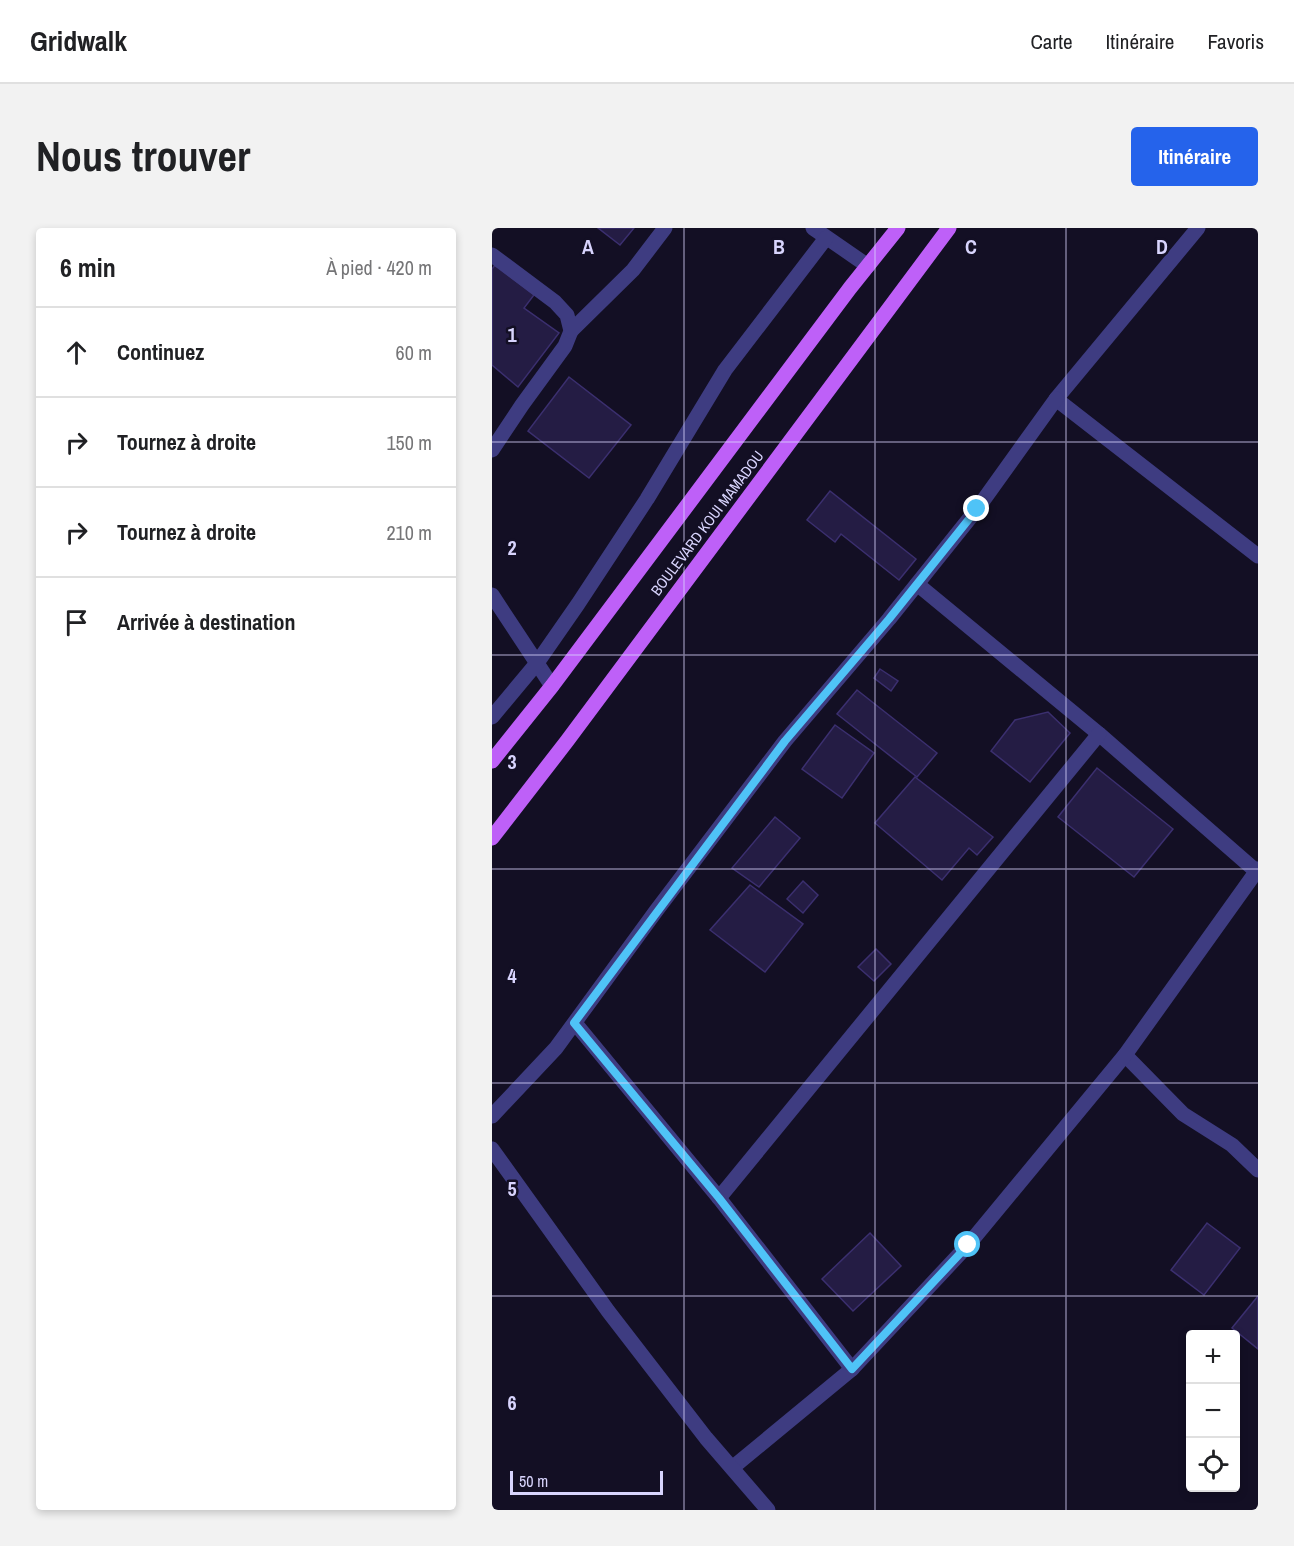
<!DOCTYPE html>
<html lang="fr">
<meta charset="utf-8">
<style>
:root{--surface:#fff;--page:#f2f2f2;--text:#202124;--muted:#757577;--line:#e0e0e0;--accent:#2563eb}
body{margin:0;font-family:"Archivo Narrow",sans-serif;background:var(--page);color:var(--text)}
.controls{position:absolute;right:18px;bottom:18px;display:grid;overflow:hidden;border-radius:6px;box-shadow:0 3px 9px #0003}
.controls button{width:54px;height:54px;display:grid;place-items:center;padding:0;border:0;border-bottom:2px solid var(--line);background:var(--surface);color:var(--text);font:30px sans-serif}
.scale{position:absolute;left:18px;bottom:15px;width:153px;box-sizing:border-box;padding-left:6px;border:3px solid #d8d4fd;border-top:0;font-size:16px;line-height:21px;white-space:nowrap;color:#d8d4fd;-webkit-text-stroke:4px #130f24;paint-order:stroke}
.stop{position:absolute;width:18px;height:18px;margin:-14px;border:4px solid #4fc3f7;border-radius:50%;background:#fff}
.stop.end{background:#4fc3f7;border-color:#fff;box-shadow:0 2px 6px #0008}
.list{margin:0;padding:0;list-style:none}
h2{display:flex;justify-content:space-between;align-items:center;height:78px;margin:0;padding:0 24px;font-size:26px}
h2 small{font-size:20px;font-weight:400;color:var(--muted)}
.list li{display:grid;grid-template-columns:39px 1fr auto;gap:18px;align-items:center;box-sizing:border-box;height:90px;padding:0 24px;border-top:2px solid var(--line)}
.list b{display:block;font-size:22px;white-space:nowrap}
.list em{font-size:20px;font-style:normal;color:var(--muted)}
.icon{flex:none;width:33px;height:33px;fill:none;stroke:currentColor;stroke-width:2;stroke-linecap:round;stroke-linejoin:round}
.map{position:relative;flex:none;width:766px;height:1282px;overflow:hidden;border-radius:6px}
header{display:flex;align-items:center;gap:36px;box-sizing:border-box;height:84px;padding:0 30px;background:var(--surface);border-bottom:2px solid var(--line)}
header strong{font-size:28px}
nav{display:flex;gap:33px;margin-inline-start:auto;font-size:21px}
.intro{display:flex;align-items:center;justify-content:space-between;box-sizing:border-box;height:144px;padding:0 36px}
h1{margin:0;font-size:42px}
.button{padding:15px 27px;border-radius:6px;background:var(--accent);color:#fff;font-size:21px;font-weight:700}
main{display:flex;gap:36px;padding:0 36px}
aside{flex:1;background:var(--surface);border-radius:6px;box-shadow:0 3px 9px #0003}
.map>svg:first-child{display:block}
.building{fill:#241c44;stroke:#3b2f6f;stroke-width:1.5}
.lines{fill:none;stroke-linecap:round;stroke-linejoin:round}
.minor{stroke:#3e3c81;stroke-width:15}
.tertiary{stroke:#3e3c81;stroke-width:15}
.primary{stroke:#be60f8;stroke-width:15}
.route{stroke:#4fc3f7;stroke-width:8}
.grid{fill:none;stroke:#d8d4fd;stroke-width:1.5;stroke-opacity:0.55}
.labels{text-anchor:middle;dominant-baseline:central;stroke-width:5;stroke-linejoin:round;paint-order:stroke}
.street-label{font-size:15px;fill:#d8d4fd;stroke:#130f24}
.grid-label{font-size:20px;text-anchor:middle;font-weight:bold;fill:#d8d4fd;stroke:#130f24;stroke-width:5;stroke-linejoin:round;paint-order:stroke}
</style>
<header>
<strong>Gridwalk</strong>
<nav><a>Carte</a><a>Itinéraire</a><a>Favoris</a></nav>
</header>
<div class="intro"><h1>Nous trouver</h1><a class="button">Itinéraire</a></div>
<main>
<aside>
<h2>6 min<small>À pied · 420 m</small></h2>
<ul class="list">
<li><svg class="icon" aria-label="ahead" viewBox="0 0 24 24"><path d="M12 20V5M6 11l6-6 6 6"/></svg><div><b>Continuez</b></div><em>60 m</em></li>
<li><svg class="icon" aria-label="right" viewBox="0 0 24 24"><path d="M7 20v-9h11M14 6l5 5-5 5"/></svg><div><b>Tournez à droite</b></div><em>150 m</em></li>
<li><svg class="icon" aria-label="right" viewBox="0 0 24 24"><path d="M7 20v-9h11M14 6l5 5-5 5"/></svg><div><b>Tournez à droite</b></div><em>210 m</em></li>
<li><svg class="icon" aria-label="arrive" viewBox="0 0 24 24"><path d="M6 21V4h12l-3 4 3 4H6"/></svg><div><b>Arrivée à destination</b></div></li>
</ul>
</aside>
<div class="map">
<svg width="766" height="1282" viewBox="0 0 766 1282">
<rect width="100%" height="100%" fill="#130f24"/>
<g class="building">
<path d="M 106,0 L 142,0 L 128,17 Z"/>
<path d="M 3,37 L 42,67 L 32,80 L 67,105 L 26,159 L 0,137 L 0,41 Z"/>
<path d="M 77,149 L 139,197 L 97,250 L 36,203 Z"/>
<path d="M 338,263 L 424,331 L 407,352 L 349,306 L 343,314 L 315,292 Z"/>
<path d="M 388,441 L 406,453 L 399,463 L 382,450 Z"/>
<path d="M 365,462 L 445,525 L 425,549 L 345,486 Z"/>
<path d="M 556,484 L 578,505 L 538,554 L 499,523 L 523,492 Z"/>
<path d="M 343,497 L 382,525 L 350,570 L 310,541 Z"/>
<path d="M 605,540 L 681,601 L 642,649 L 566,589 Z"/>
<path d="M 423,549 L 501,609 L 485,627 L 477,620 L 450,652 L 383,595 Z"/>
<path d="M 283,589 L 308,610 L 267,659 L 240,640 Z"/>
<path d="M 311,653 L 326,667 L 311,685 L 295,671 Z"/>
<path d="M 258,657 L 311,696 L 273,744 L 218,702 Z"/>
<path d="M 384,721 L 399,736 L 382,753 L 366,739 Z"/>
<path d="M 715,995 L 748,1020 L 712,1067 L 679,1042 Z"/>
<path d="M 378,1005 L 409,1038 L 361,1083 L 330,1051 Z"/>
<path d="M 766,1068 L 766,1121 L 740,1100 Z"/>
</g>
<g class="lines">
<g class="minor">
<path d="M 321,0 L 376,38"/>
<path d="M 706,0 L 564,171 L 766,328"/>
<path d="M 0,27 L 63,74 L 75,87 L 79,103 L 73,118 L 30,177 L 0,222"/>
<path d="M 79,103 L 141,42 L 173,0"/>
<path d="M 425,356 L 607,506 L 764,643"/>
<path d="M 0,367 L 60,458"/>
<path d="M 0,489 L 45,435 L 86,376 L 155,271 L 233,142 L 334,10"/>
<path d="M 83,795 L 227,970 L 360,1141"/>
<path d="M 633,827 L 691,886 L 740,917 L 766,942"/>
<path d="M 0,888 L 64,820 L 164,683 L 293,513 L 397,391 L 485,281 L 564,171"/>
<path d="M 227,970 L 607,506"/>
<path d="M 240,1240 L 360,1141 L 476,1017 L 633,827 L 766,641"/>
</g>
<path class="tertiary" d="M 0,921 L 116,1083 L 214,1210 L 276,1282"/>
<g class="primary">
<path d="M 0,533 L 60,458 L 358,60 L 406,0"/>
<path d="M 0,610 L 75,513 L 457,0"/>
</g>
</g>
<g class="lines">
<path class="route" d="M 476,1017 L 360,1141 L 227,970 L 82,795 L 293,513 L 397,391 L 485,281"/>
</g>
<path class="grid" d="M 192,0 L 192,1282M 383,0 L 383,1282M 574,0 L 574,1282M 0,214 L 766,214M 0,427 L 766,427M 0,641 L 766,641M 0,855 L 766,855M 0,1068 L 766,1068"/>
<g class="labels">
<g class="street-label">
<text transform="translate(215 295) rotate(-53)">BOULEVARD KOUI MAMADOU</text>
</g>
</g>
<g class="grid-label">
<text x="96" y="26">A</text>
<text x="287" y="26">B</text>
<text x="479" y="26">C</text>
<text x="670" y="26">D</text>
<text x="20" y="114">1</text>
<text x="20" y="327">2</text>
<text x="20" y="541">3</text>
<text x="20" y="755">4</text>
<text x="20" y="968">5</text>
<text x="20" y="1182">6</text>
</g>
</svg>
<div class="controls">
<button>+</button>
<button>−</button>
<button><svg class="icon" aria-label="locate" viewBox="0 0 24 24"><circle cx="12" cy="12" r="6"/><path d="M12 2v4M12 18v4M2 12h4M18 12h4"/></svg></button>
</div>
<div class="scale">50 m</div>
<div class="stop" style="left:476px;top:1017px"></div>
<div class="stop end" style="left:485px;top:281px"></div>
</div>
</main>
